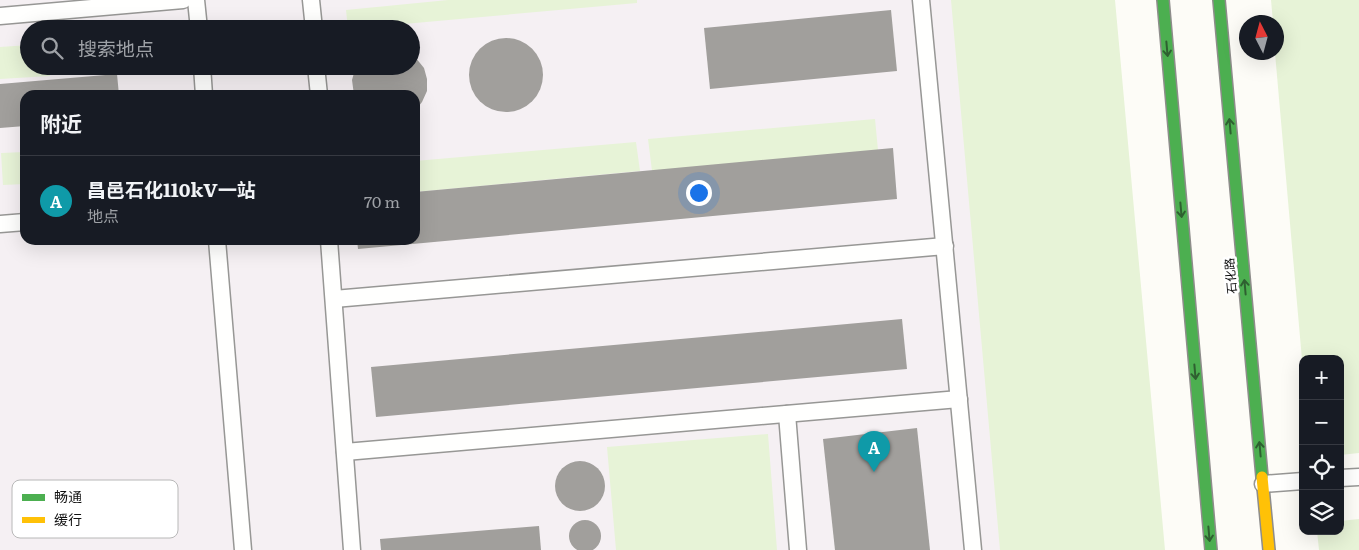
<!DOCTYPE html>
<html lang="zh">
<meta charset="utf-8">
<style>
:root{--surface:#171b24;--page:#242831;--text:#f1f3f6;--muted:#9ea1a6;--line:#363941;--accent:#b2b2b3}
body{margin:0;font-family:Literata,"Noto Sans SC",serif;background:var(--page);color:var(--text)}
.controls{position:absolute;right:15px;bottom:15px;display:grid;overflow:hidden;border-radius:10px;box-shadow:0 5px 20px #0002}
.controls button{width:45px;height:45px;display:grid;place-items:center;padding:0;border:0;border-bottom:1px solid var(--line);background:var(--surface);color:var(--text);font:25px sans-serif}
.compass{position:absolute;left:1239px;top:15px;width:45px;height:45px;border-radius:50%;background:var(--surface);box-shadow:0 5px 20px #0002;rotate:354deg}
.you{position:absolute;left:698px;top:192px;width:18px;height:18px;margin:-12px;border:4px solid #fff;border-radius:50%;background:#1a73e8;box-shadow:0 0 0 8px #1a73e833}
.badge{display:grid;place-items:center;width:32px;height:32px;border-radius:50%;background:var(--accent);color:#fff;font-size:16px;font-weight:700}
.pin{position:absolute;translate:-50% -41px;filter:drop-shadow(0 1px 2px #0008)}
.pin::after{content:'';position:absolute;top:26px;width:18px;height:15px;background:inherit;clip-path:polygon(0 0,100% 0,50% 100%)}
.list{margin:0;padding:0;list-style:none}
h2{display:flex;justify-content:space-between;align-items:center;height:65px;margin:0;padding:0 20px;font-size:21px}
h2 small{font-size:16px;font-weight:400;color:var(--muted)}
.list li{display:grid;grid-template-columns:32px 1fr auto;gap:15px;align-items:center;box-sizing:border-box;height:90px;padding:0 20px;border-top:1px solid var(--line)}
.list b{display:block;font-size:19px;white-space:nowrap}
.list p{margin:0;font-size:16px;white-space:nowrap;color:var(--muted)}
.list em{font-size:16px;font-style:normal;color:var(--muted)}
.icon{flex:none;width:28px;height:28px;fill:none;stroke:currentColor;stroke-width:2;stroke-linecap:round;stroke-linejoin:round}
.map{position:relative;flex:none;width:1359px;height:550px;overflow:hidden}
.search{position:absolute;background:var(--surface);box-shadow:0 5px 20px #0002;left:20px;top:20px;width:400px;height:55px;display:flex;align-items:center;gap:12px;box-sizing:border-box;padding:0 18px;border-radius:28px;color:var(--muted);font-size:19px}
.panel{position:absolute;background:var(--surface);box-shadow:0 5px 20px #0002;left:20px;top:90px;width:400px;height:155px;border-radius:15px}
.map>svg:first-child{display:block}
.industrial{fill:#f5f0f3;fill-rule:evenodd}
.green{fill:#e7f3d7}
.building{fill:#a19f9c}
.lines{fill:none;stroke-linecap:round;stroke-linejoin:round}
.lane-casing{stroke:#979795;stroke-width:19}
.fast-casing{stroke:#8e8d8b;stroke-width:14}
.slow-casing{stroke:#8e8d8b;stroke-width:14}
.lane{stroke:#fffffe;stroke-width:16}
.fast{stroke:#4caf50;stroke-width:11}
.slow{stroke:#ffc107;stroke-width:11}
.oneway{stroke:#2e6030}
.labels{text-anchor:middle;dominant-baseline:central;stroke-width:5;stroke-linejoin:round;paint-order:stroke}
.street-label{font-size:12px;fill:#111;stroke:#fff}
.key{fill:#fff;stroke:#b8b8b8;stroke-width:1}
.key-label{font-size:14px;fill:#111}
</style>
<div class="map">
<svg width="1359" height="550" viewBox="0 0 1359 550">
<rect width="100%" height="100%" fill="#fdfcf7"/>
<path class="industrial" d="M 0,0 L 972,0 L 1023,550 L 0,550 ZM 29,29 L 411,29 L 411,66 L 29,66 ZM 25,95 L 415,95 L 415,240 L 25,240 Z"/>
<g class="green">
<path d="M 448,0 L 637,0 L 637,3 L 348,29 L 346,10 Z"/>
<path d="M 951,0 L 1115,0 L 1165,550 L 1000,550 Z"/>
<path d="M 1271,0 L 1359,0 L 1359,453 L 1340,455 L 1340,359 L 1303,359 L 1303,371 L 1275,53 L 1276,22 L 1273,22 Z"/>
<path d="M 29,45 L 29,66 L 49,66 L 50,76 L 0,79 L 0,47 Z"/>
<path d="M 875,119 L 878,150 L 652,171 L 648,139 Z"/>
<path d="M 636,142 L 640,171 L 415,192 L 415,161 Z"/>
<path d="M 25,152 L 25,184 L 3,185 L 1,153 Z"/>
<path d="M 768,434 L 777,550 L 616,550 L 607,447 Z"/>
<path d="M 1359,519 L 1359,550 L 1319,550 L 1317,531 L 1340,531 L 1340,521 Z"/>
</g>
<g class="building">
<path d="M 891,10 L 897,71 L 710,89 L 704,28 Z"/>
<circle cx="506" cy="75" r="37"/>
<path d="M 411,52 L 424,68 L 427,79 L 427,91 L 422,102 L 415,111 L 415,95 L 354,95 L 352,80 L 356,66 L 411,66 Z"/>
<path d="M 117,74 L 119,95 L 25,95 L 25,126 L 0,128 L 0,84 Z"/>
<path d="M 893,148 L 897,199 L 358,249 L 357,240 L 415,240 L 415,192 Z"/>
<path d="M 902,319 L 907,369 L 376,417 L 371,367 Z"/>
<path d="M 917,428 L 930,550 L 835,550 L 823,439 Z"/>
<circle cx="580" cy="486" r="25"/>
<circle cx="585" cy="536" r="16"/>
<path d="M 539,526 L 541,550 L 381,550 L 380,539 Z"/>
</g>
<g class="lines">
<g class="lane-casing">
<g id="lane">
<path d="M 196,0 L 199,29"/>
<path d="M 311,0 L 314,29"/>
<path d="M 921,0 L 973,550"/>
<path d="M 0,16 L 183,0"/>
<path d="M 202,66 L 204,95"/>
<path d="M 316,66 L 319,95"/>
<path d="M 0,224 L 25,222"/>
<path d="M 217,240 L 243,550"/>
<path d="M 329,240 L 352,550"/>
<path d="M 334,299 L 945,246"/>
<path d="M 787,414 L 798,550"/>
<path d="M 345,452 L 959,399"/>
<path d="M 1340,478 L 1359,477"/>
<path d="M 1263,484 L 1303,481"/>
</g>
</g>
<g class="fast-casing">
<g id="fast">
<path d="M 1163,0 L 1211,550"/>
<path d="M 1219,0 L 1262,477"/>
</g>
</g>
<g class="slow-casing">
<path id="slow" d="M 1262,477 L 1269,550"/>
</g>
<use href="#lane" class="lane"/>
<use href="#fast" class="fast"/>
<use href="#slow" class="slow"/>
</g>
<defs><path id="oneway-shaft" d="M-6 0H5M1.5-3L5.5 0L1.5 3" fill="none" stroke-width="1.6" stroke-linecap="round" stroke-linejoin="round" transform="scale(1.25)"/></defs>
<g class="oneway">
<use href="#oneway-shaft" transform="translate(1167 49) rotate(85)"/>
<use href="#oneway-shaft" transform="translate(1230 126) rotate(-95)"/>
<use href="#oneway-shaft" transform="translate(1181 210) rotate(85)"/>
<use href="#oneway-shaft" transform="translate(1245 287) rotate(-95)"/>
<use href="#oneway-shaft" transform="translate(1195 372) rotate(85)"/>
<use href="#oneway-shaft" transform="translate(1260 449) rotate(-95)"/>
<use href="#oneway-shaft" transform="translate(1209 534) rotate(85)"/>
</g>
<g class="labels">
<g class="street-label">
<text transform="translate(1230 276) rotate(-95)">石化路</text>
</g>
</g>
<rect x="12" y="480" width="166" height="58" rx="8" class="key"/>
<rect x="22" y="494" width="23" height="7" fill="#4caf50"/>
<rect x="22" y="517" width="23" height="6" fill="#ffc107"/>
<g class="key-label">
<text x="54" y="502">畅通</text>
<text x="54" y="525">缓行</text>
</g>
</svg>
<div class="controls">
<button>+</button>
<button>−</button>
<button><svg class="icon" aria-label="locate" viewBox="0 0 24 24"><circle cx="12" cy="12" r="6"/><path d="M12 2v4M12 18v4M2 12h4M18 12h4"/></svg></button>
<button><svg class="icon" aria-label="layers" viewBox="0 0 24 24"><path d="M12 4l9 5-9 5-9-5zM3 14l9 5 9-5"/></svg></button>
</div>
<svg class="compass" viewBox="-18 -18 36 36"><path d="M0-13l5 13h-10z" fill="#e53935"/><path d="M0 13l5-13h-10z" fill="#9ea1a6"/></svg>
<div class="you"></div>
<div class="pin badge" style="left:874px;top:472px;background:#0f9aa8">A</div>
<div class="search"><svg class="icon" aria-label="search" viewBox="0 0 24 24"><circle cx="10" cy="10" r="6"/><path d="M15 15l6 6"/></svg>搜索地点</div>
<section class="panel">
<h2>附近<small></small></h2>
<ul class="list">
<li><span class="badge" style="background:#0f9aa8">A</span><div><b>昌邑石化110kV一站</b><p>地点</p></div><em>70 m</em></li>
</ul>
</section>
</div>
